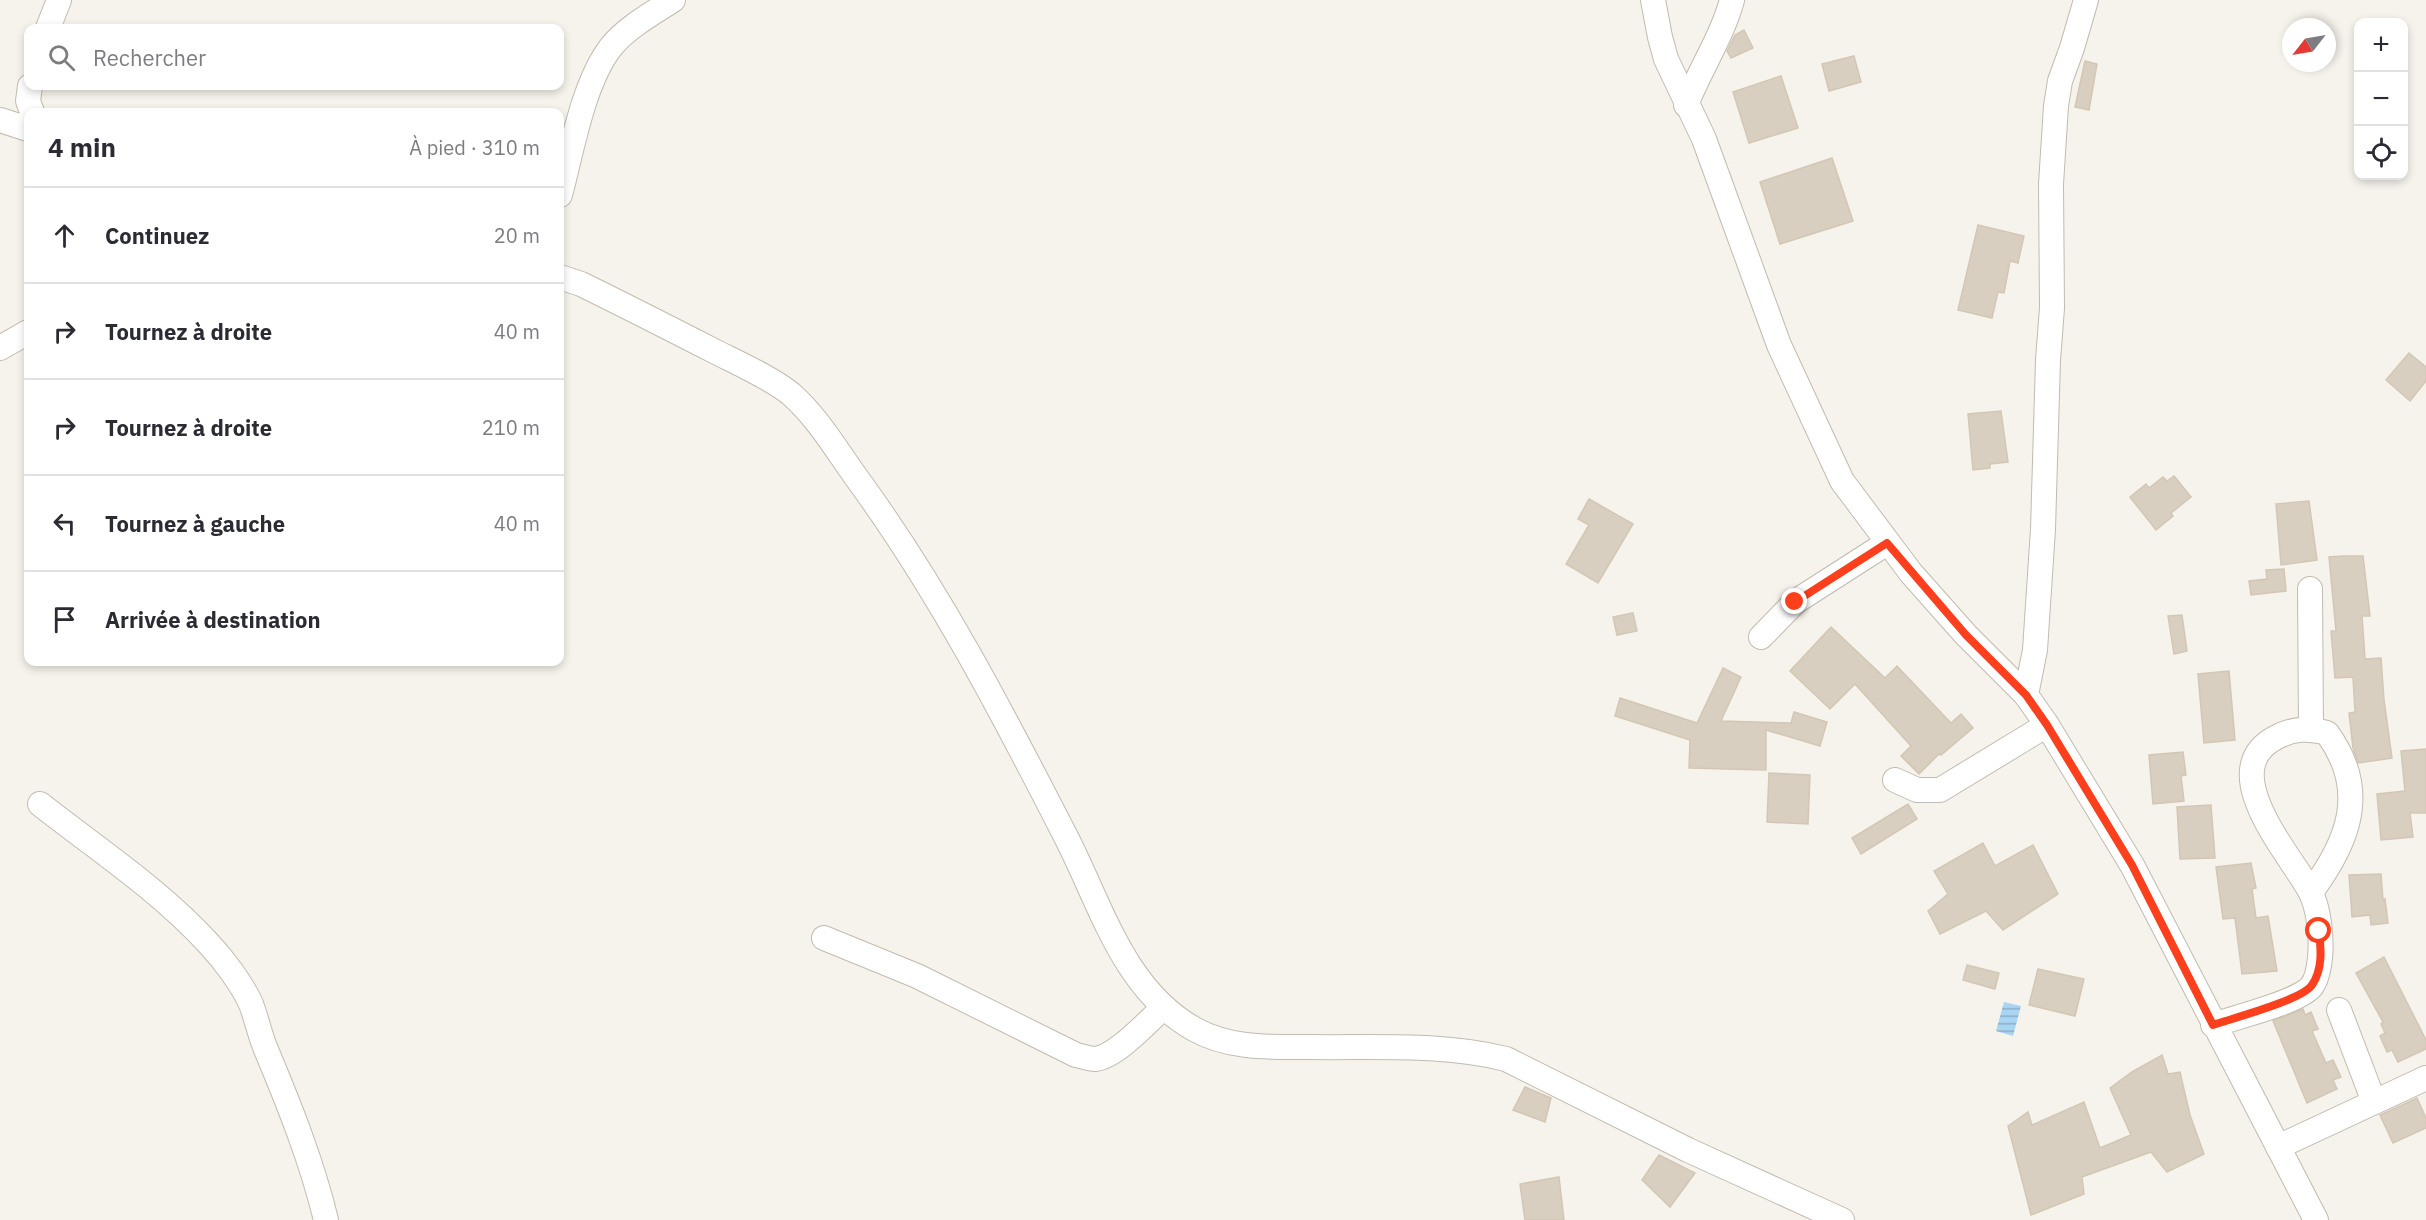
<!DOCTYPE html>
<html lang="fr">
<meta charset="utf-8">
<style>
:root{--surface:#fff;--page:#f7f7f7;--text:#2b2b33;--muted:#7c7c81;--line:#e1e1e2}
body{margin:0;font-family:"IBM Plex Sans",sans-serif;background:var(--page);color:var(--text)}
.controls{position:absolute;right:18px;top:18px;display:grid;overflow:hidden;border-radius:12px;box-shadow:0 3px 9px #0003}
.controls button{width:54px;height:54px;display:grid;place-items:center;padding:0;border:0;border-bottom:2px solid var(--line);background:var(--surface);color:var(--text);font:30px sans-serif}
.compass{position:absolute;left:2282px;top:18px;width:54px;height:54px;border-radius:50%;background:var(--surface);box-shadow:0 3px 9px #0003;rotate:239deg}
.stop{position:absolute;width:18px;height:18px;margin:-14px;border:4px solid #fc3f1d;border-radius:50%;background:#fff}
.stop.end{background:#fc3f1d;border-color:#fff;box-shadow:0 2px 6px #0008}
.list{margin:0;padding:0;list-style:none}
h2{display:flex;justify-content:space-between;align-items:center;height:78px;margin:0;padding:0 24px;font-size:26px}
h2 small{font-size:20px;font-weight:400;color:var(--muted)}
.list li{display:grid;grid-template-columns:39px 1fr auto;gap:18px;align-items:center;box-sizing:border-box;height:96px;padding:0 24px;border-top:2px solid var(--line)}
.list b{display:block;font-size:22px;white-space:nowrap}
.list em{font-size:20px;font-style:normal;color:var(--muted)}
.icon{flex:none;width:33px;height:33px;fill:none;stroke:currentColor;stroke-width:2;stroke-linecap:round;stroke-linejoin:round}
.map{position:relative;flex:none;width:2426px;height:1220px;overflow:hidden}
.search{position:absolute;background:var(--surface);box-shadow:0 3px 9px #0003;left:24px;top:24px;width:540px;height:66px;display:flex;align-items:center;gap:15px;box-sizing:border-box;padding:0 21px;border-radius:12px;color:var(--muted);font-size:22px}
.panel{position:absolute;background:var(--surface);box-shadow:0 3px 9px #0003;left:24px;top:108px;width:540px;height:558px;border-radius:12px}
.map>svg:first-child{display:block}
.water{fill:url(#water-rules)}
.building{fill:#d8cfc1;stroke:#d3c7b4;stroke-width:1.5}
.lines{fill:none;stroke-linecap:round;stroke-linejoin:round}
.minor-casing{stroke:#c2bbae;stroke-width:26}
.minor{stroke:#fff;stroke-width:24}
.route{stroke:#fc3f1d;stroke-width:8}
</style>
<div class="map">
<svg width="2426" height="1220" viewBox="0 0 2426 1220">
<defs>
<pattern id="water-rules" width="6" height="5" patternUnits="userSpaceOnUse" patternTransform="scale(1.5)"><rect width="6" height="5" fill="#a9d4f2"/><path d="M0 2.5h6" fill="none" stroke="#8caec5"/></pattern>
</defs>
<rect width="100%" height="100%" fill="#f6f3ec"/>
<path class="water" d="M 2004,1002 L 2021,1006 L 2013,1036 L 1996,1031 Z"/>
<g class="building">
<path d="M 1744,30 L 1753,48 L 1731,58 L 1727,51 L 1735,35 Z"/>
<path d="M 1854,56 L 1861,82 L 1829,91 L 1822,64 Z"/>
<path d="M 2085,61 L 2097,64 L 2089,110 L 2075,107 Z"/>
<path d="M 1781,76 L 1798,128 L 1749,143 L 1733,92 Z"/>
<path d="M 1832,158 L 1853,221 L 1780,244 L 1760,182 Z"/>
<path d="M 1978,225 L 2024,236 L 2018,263 L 2010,261 L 2004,293 L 1998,292 L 1992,318 L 1958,310 Z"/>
<path d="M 2409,353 L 2426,367 L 2426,381 L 2410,401 L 2386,380 Z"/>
<path d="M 2001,411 L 2008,462 L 1990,464 L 1990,468 L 1973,470 L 1968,414 Z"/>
<path d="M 2174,476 L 2191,497 L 2171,513 L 2173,516 L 2156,530 L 2130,497 L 2146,484 L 2149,488 L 2163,477 L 2167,481 Z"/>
<path d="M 1589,499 L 1633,524 L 1598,583 L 1566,564 L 1589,525 L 1578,519 Z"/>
<path d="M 2309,501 L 2317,560 L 2281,565 L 2276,504 Z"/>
<path d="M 2343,556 L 2363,556 L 2370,616 L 2362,616 L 2365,659 L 2381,658 L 2384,700 L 2392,758 L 2358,763 L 2353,748 L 2349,713 L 2355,712 L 2353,677 L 2335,678 L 2331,631 L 2336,631 L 2329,557 Z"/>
<path d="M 2284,569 L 2286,591 L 2251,595 L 2249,581 L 2267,579 L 2266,570 Z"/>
<path d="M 1633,613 L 1637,631 L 1617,635 L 1613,617 Z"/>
<path d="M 2182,615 L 2187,651 L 2174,654 L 2168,616 Z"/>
<path d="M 1831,627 L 1885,678 L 1897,666 L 1951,723 L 1961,714 L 1973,728 L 1941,755 L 1939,754 L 1919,774 L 1901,756 L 1911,746 L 1855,684 L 1830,709 L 1790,671 Z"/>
<path d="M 1723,668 L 1741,677 L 1721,721 L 1791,723 L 1794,712 L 1827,722 L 1820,746 L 1766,730 L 1766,770 L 1689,768 L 1690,740 L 1615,716 L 1620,698 L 1697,723 Z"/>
<path d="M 2229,671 L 2235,740 L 2204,743 L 2198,674 Z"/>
<path d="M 2426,749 L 2426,813 L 2410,813 L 2413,837 L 2381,840 L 2377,794 L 2405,791 L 2401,751 Z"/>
<path d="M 2183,752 L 2186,775 L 2181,776 L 2184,801 L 2153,804 L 2149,755 Z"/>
<path d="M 1769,773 L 1810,775 L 1808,824 L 1767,822 Z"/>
<path d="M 1908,804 L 1917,819 L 1861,854 L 1852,838 Z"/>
<path d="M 2211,805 L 2215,858 L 2180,859 L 2177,807 Z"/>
<path d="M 1983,843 L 1995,866 L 2033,845 L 2058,894 L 2003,930 L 1986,911 L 1940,934 L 1928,911 L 1948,894 L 1934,871 Z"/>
<path d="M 2251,863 L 2256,888 L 2252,889 L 2256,918 L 2268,916 L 2277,971 L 2242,974 L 2235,918 L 2223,919 L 2216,867 Z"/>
<path d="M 2381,874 L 2383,900 L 2385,899 L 2388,923 L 2371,925 L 2370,915 L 2352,917 L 2349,875 Z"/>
<path d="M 2384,957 L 2426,1040 L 2426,1049 L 2398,1062 L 2392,1050 L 2387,1052 L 2380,1036 L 2385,1033 L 2381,1024 L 2383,1022 L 2356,973 Z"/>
<path d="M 1967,965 L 1999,973 L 1995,989 L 1963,980 Z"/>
<path d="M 2038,969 L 2084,979 L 2075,1016 L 2029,1005 Z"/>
<path d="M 2303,1009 L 2305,1015 L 2311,1012 L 2318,1029 L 2312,1031 L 2326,1063 L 2333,1060 L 2341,1077 L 2333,1080 L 2337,1089 L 2307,1103 L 2273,1021 Z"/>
<path d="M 2162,1055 L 2168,1074 L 2180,1072 L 2190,1115 L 2204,1154 L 2167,1172 L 2151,1152 L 2082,1177 L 2084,1194 L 2031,1215 L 2008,1126 L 2028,1112 L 2032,1125 L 2084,1102 L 2100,1148 L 2131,1135 L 2110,1088 L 2132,1072 Z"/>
<path d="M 1525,1087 L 1551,1098 L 1545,1122 L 1513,1110 Z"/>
<path d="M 2417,1098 L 2426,1118 L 2426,1128 L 2393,1143 L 2380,1115 Z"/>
<path d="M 1659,1155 L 1695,1173 L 1670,1207 L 1642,1180 Z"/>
<path d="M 1559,1177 L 1564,1220 L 1525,1220 L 1520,1184 Z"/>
</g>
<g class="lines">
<g class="minor-casing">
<g id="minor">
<path d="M 1653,0 L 1660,37 L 1666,59 L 1704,139 L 1779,345 L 1842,481 L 1911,573 L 1966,635 L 2026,695 L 2047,725 L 2132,865 L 2316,1220"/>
<path d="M 48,28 L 59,0"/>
<path d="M 30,86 L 28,101 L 32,112"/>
<path d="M 1686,105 C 1700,69 1722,37 1732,0"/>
<path d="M 0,120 L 28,129"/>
<path d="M 560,195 C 572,150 583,83 611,47 C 626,28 653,13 673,0"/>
<path d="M 560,277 L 581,284 C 626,306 671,329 716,352 C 740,364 771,378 791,394 C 817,417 836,449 856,477 C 938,589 1002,712 1065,835 C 1101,904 1122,988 1194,1029 C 1230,1049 1269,1047 1309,1047 C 1375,1048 1442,1043 1506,1059 L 1688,1150 L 1842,1220"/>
<path d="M 0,348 L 28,332"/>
<path d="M 2310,589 L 2311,729"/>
<path d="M 1761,637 L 1795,602 L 1887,543"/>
<path d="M 2026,695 L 2035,650 L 2043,529 L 2048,360 L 2052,308 L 2051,184 L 2056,106 L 2060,81 L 2072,48 L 2086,0"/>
<path d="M 1895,780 L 1917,790 L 1940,790 L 2047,725"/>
<path d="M 40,804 C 97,849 160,890 209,944 C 224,960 242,984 251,1004 C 257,1020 260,1036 267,1052 C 290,1107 312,1162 326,1220"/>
<path d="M 824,938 L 917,976 L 1076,1055 C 1082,1056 1089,1059 1095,1059 C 1116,1057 1147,1022 1163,1008"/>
<path d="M 2339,1010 L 2374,1102"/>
<path d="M 2213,1025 C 2236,1017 2296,1003 2311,987 C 2317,980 2319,967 2320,958 C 2322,938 2319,908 2310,891 C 2290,854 2214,771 2275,738 C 2293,728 2308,728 2327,733 C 2369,790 2349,841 2311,892"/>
<path d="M 2278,1147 L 2426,1078"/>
</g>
</g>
<use href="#minor" class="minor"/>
</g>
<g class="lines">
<path class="route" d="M 1795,602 L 1887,543 L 1966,635 L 2026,695 L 2047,725 L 2132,865 L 2213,1025 C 2233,1018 2302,1000 2312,985 C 2323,969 2321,949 2319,931"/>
</g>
</svg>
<div class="controls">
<button>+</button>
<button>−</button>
<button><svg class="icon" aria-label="locate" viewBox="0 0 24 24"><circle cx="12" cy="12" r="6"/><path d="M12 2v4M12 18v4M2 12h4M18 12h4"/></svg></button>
</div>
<svg class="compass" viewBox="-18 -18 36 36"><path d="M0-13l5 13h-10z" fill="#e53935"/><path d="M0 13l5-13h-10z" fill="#7c7c81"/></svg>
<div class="stop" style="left:2319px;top:931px"></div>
<div class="stop end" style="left:1795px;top:602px"></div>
<div class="search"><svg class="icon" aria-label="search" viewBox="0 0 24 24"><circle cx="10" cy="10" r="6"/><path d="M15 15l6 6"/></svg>Rechercher</div>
<section class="panel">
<h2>4 min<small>À pied · 310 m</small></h2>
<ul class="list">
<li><svg class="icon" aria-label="ahead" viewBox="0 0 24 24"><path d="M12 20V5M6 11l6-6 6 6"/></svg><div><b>Continuez</b></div><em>20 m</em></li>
<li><svg class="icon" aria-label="right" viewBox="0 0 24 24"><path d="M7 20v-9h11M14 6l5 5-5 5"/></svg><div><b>Tournez à droite</b></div><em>40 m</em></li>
<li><svg class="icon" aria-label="right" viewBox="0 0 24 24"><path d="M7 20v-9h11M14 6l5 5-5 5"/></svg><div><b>Tournez à droite</b></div><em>210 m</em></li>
<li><svg class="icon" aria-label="left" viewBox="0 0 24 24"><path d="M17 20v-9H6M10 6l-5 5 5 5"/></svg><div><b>Tournez à gauche</b></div><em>40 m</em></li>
<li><svg class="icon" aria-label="arrive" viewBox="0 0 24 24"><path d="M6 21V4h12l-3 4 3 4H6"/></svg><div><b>Arrivée à destination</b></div></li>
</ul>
</section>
</div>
